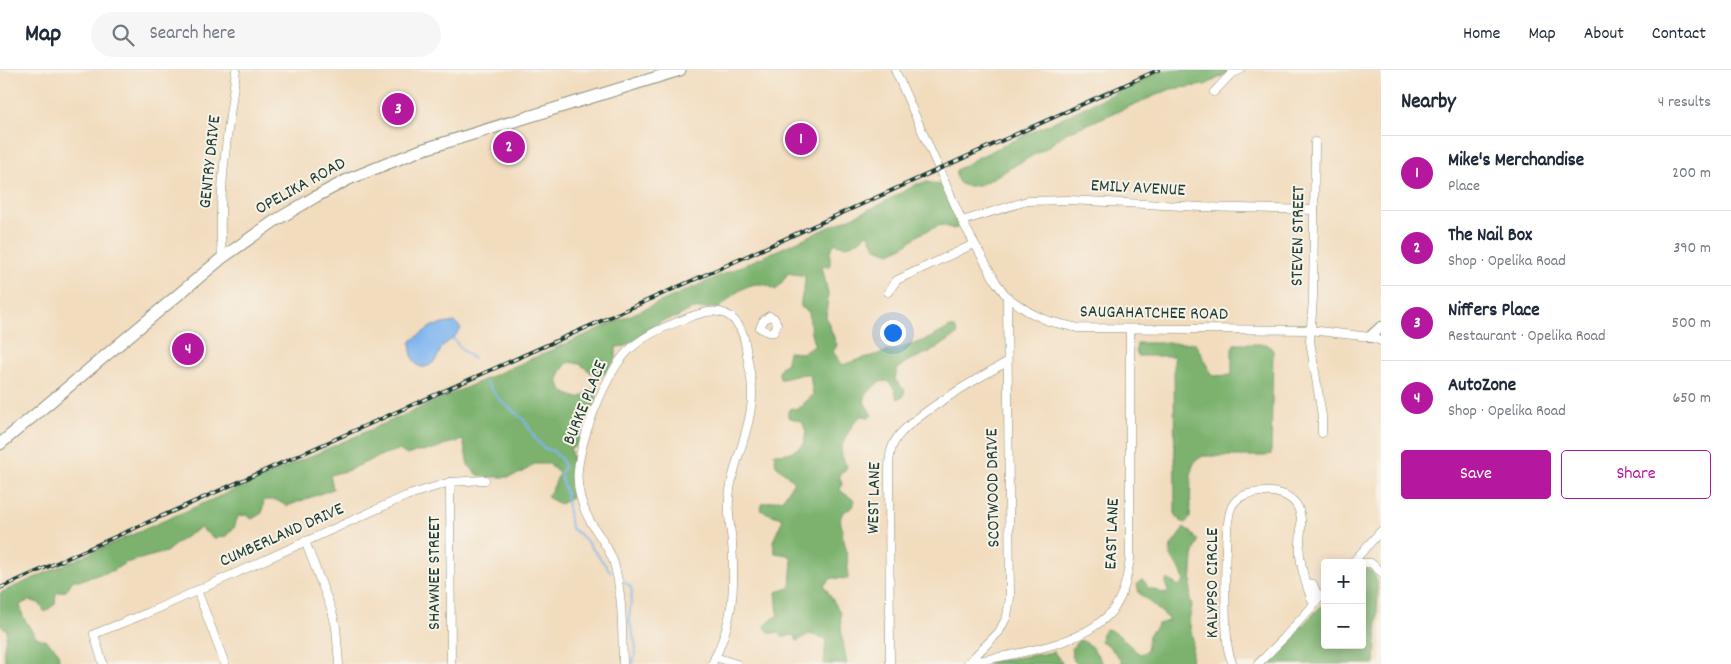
<!DOCTYPE html>
<meta charset="utf-8">
<style>
:root{--surface:#fff;--page:#f6f6f7;--text:#1f2937;--muted:#747a83;--line:#e0e1e3;--accent:#b5179e}
body{margin:0;font-family:Dekko,sans-serif;background:var(--page);color:var(--text)}
.controls{position:absolute;right:15px;bottom:15px;display:grid;overflow:hidden;border-radius:5px;box-shadow:0 2px 12px #0003}
.controls button{width:45px;height:45px;display:grid;place-items:center;padding:0;border:0;border-bottom:1px solid var(--line);background:var(--surface);color:var(--text);font:25px sans-serif}
.you{position:absolute;left:892px;top:262px;width:18px;height:18px;margin:-12px;border:4px solid #fff;border-radius:50%;background:#1a73e8;box-shadow:0 0 0 8px #1a73e833}
.badge{display:grid;place-items:center;width:32px;height:32px;border-radius:50%;background:var(--accent);color:#fff;font-size:16px;font-weight:700}
.pin{position:absolute;translate:-50% -50%;border:2px solid #fff;box-shadow:0 1px 5px #0006}
.list{margin:0;padding:0;list-style:none}
h2{display:flex;justify-content:space-between;align-items:center;height:65px;margin:0;padding:0 20px;font-size:21px}
h2 small{font-size:16px;font-weight:400;color:var(--muted)}
.list li{display:grid;grid-template-columns:32px 1fr auto;gap:15px;align-items:center;box-sizing:border-box;height:75px;padding:0 20px;border-top:1px solid var(--line)}
.list b{display:block;font-size:19px;white-space:nowrap}
.list p{margin:0;font-size:16px;white-space:nowrap;color:var(--muted)}
.list em{font-size:16px;font-style:normal;color:var(--muted)}
.actions{display:flex;gap:10px;padding:15px 20px}
.actions a{flex:1;padding:11px 0;border:1px solid var(--accent);border-radius:5px;text-align:center;font-size:18px;color:var(--accent)}
.actions .main{background:var(--accent);color:#fff}
.icon{flex:none;width:28px;height:28px;fill:none;stroke:currentColor;stroke-width:2;stroke-linecap:round;stroke-linejoin:round}
.map{position:relative;flex:none;width:1381px;height:594px;overflow:hidden}
header{display:flex;align-items:center;gap:30px;box-sizing:border-box;height:70px;padding:0 25px;background:var(--surface);border-bottom:1px solid var(--line)}
header strong{font-size:24px}
nav{display:flex;gap:28px;margin-inline-start:auto;font-size:18px}
.search{width:350px;height:45px;background:var(--page);display:flex;align-items:center;gap:12px;box-sizing:border-box;padding:0 18px;border-radius:28px;color:var(--muted);font-size:19px}
main{display:flex}
aside{flex:1;background:var(--surface)}
.map>svg:first-child{display:block}
.forest{fill:#7cb26e;stroke:#4e7851}
.water{fill:#80b6ef;stroke:#507a92}
.lines{fill:none;stroke-linecap:round;stroke-linejoin:round}
.stream{stroke:#80b6ef;stroke-width:2}
.minor-casing{stroke:#888c79;stroke-width:9}
.secondary-casing{stroke:#888c79;stroke-width:12}
.primary-casing{stroke:#888c79;stroke-width:13}
.minor{stroke:#fff;stroke-width:8}
.secondary{stroke:#fff;stroke-width:10}
.primary{stroke:#fff;stroke-width:11}
.rail-casing{stroke:#1f3d34;stroke-width:4}
.rail{stroke:#f7f3e8;stroke-width:2;stroke-dasharray:5.5;stroke-linecap:butt}
.labels{text-anchor:middle;dominant-baseline:central;stroke-width:4;stroke-linejoin:round;paint-order:stroke}
.street-label{font-size:18px;fill:#1f3d34;stroke:#f7f3e8}
</style>
<header>
<strong>Map</strong>
<div class="search"><svg class="icon" aria-label="search" viewBox="0 0 24 24"><circle cx="10" cy="10" r="6"/><path d="M15 15l6 6"/></svg>Search here</div>
<nav><a>Home</a><a>Map</a><a>About</a><a>Contact</a></nav>
</header>
<main>
<div class="map">
<svg width="1381" height="594" viewBox="0 0 1381 594">
<rect width="100%" height="100%" fill="#f7f3e8"/>
<filter id="ink" filterUnits="userSpaceOnUse"><feTurbulence type="fractalNoise" baseFrequency=".02" numOctaves="2"/><feDisplacementMap in="SourceGraphic" scale="10" xChannelSelector="R" yChannelSelector="G"/><feConvolveMatrix kernelMatrix="1 2 1 2 8 2 1 2 1" color-interpolation-filters="sRGB"/></filter>
<filter id="wash" filterUnits="userSpaceOnUse"><feTurbulence type="fractalNoise" baseFrequency=".0096" numOctaves="4" result="noise"/><feDisplacementMap in="SourceGraphic" scale="20" xChannelSelector="R" yChannelSelector="G"/><feGaussianBlur stdDeviation="1.12" result="paint"/><feColorMatrix in="noise" values="0 0 0 0 0 0 0 0 0 0 0 0 0 0 0 0 0 1.4 0 .05"/><feComposite in="paint" operator="in"/></filter>
<g filter="url(#wash)">
<rect width="100%" height="100%" fill="#f2dcbe"/>
<g class="forest">
<path d="M 1163,0 L 1234,0 L 1205,15 L 1171,19 L 1066,63 L 1046,78 L 984,113 C 971,118 954,119 956,100 L 977,88 Z"/>
<path d="M 927,112 C 931,113 938,114 942,116 C 950,121 958,147 960,156 L 954,159 L 942,155 L 938,156 L 920,164 L 901,178 L 890,183 L 876,178 L 868,163 C 857,172 850,180 835,173 L 830,181 L 830,197 L 822,196 L 828,224 L 826,247 L 837,275 L 833,282 L 843,295 C 879,281 916,279 950,257 L 955,258 L 958,264 L 936,279 L 906,292 L 897,299 L 895,310 L 905,320 L 903,327 L 897,329 L 895,320 L 888,311 L 879,312 L 866,325 L 864,332 L 872,345 L 870,347 C 868,347 864,346 862,346 C 855,348 844,370 842,376 C 840,383 843,390 847,396 L 845,400 L 839,405 L 842,414 L 840,419 L 842,422 L 854,430 L 854,435 L 851,439 C 839,441 839,450 843,460 L 841,463 C 848,478 848,493 848,509 L 832,508 L 824,515 L 840,542 L 842,567 L 847,594 L 824,594 L 826,569 L 809,564 L 797,571 L 794,565 L 783,567 L 779,563 L 770,563 L 764,557 L 778,544 L 776,522 L 790,518 L 792,489 L 788,485 L 775,483 L 773,471 L 783,449 L 760,440 L 763,433 L 783,429 L 794,411 L 776,395 L 774,383 C 787,385 794,382 804,374 L 806,361 L 802,352 L 788,347 L 788,341 L 792,338 L 798,339 L 813,325 L 810,304 C 799,303 791,309 780,309 L 779,303 L 781,297 L 787,293 L 788,282 L 802,283 L 815,276 C 809,262 811,256 809,242 L 801,237 C 800,226 806,217 805,206 L 788,203 L 778,218 L 775,220 C 756,204 733,223 720,238 L 692,239 L 677,247 L 662,251 L 626,276 L 616,277 L 616,289 L 605,303 L 597,307 L 580,294 L 569,292 C 552,307 557,324 579,328 L 592,319 L 596,322 L 597,329 L 585,354 L 577,376 L 570,378 C 575,394 576,411 572,428 L 560,434 L 547,427 L 554,416 L 559,404 L 549,394 L 534,394 L 522,403 L 508,407 L 488,407 L 478,405 L 468,395 L 463,370 L 443,375 L 433,380 L 418,381 L 407,385 L 399,380 L 384,384 L 349,400 L 330,405 L 333,419 L 287,436 L 276,430 L 264,430 L 262,443 L 252,449 L 246,445 L 238,446 L 234,458 L 225,467 L 214,468 L 200,458 L 182,469 L 166,482 L 125,493 L 114,500 L 102,504 L 91,506 L 82,510 L 73,510 L 66,521 L 56,523 L 55,534 L 45,542 L 39,533 L 29,530 L 20,535 L 23,547 L 35,566 L 48,572 L 58,581 L 59,590 L 62,594 L 7,594 C 0,583 6,572 7,560 L 0,555 L 0,523 L 760,188 L 879,135 L 917,114 Z"/>
<path d="M 1138,273 L 1195,273 L 1213,306 L 1232,305 L 1232,279 L 1234,274 L 1265,274 L 1268,275 L 1273,280 L 1271,384 L 1265,386 L 1203,386 C 1195,390 1193,394 1191,402 L 1190,448 L 1185,453 L 1180,451 L 1175,445 L 1174,286 L 1138,286 C 1135,282 1136,277 1138,273 Z"/>
<path d="M 1184,458 L 1190,461 L 1198,471 L 1193,486 L 1190,529 L 1192,535 L 1189,551 L 1193,570 L 1191,594 L 1121,594 L 1121,590 L 1108,575 L 1101,571 L 1102,563 L 1106,559 C 1119,561 1129,577 1140,584 L 1147,581 L 1149,565 L 1158,554 L 1168,551 L 1168,548 L 1139,523 L 1137,514 L 1141,510 L 1145,512 L 1148,518 C 1155,519 1160,523 1167,524 L 1168,521 L 1165,513 L 1167,509 L 1179,516 L 1184,512 L 1181,501 L 1170,485 L 1171,476 Z"/>
<path d="M 1366,498 L 1371,501 L 1377,510 L 1378,525 L 1375,594 L 1265,594 L 1325,532 L 1325,575 L 1362,575 L 1362,499 Z"/>
<path d="M 1079,570 C 1092,573 1096,583 1103,594 L 1077,594 L 1073,589 L 1071,579 Z"/>
<path d="M 1054,582 L 1063,594 L 984,594 L 988,592 Z"/>
</g>
<path class="water" d="M 455,252 L 461,258 C 458,265 450,270 444,275 C 439,280 439,287 434,292 C 417,307 409,286 411,271 L 432,256 Z"/>
<g class="lines">
<g class="stream">
<path d="M 453,268 L 462,280 L 474,289"/>
<path d="M 486,312 L 500,330 L 524,350 L 537,371 L 544,378 L 553,381 L 562,390 L 564,397 L 560,404 L 566,424 L 571,458 L 584,468 L 611,502"/>
<path d="M 623,511 L 630,516 L 632,521 L 629,549 L 636,576 L 633,594"/>
</g>
</g>
</g>
<g filter="url(#ink)">
<g class="lines">
<g class="minor-casing">
<g id="minor">
<path d="M 895,0 L 962,151 L 996,212 L 1007,227 L 1029,242 L 1048,251 L 1078,258 L 1310,260 L 1370,267 L 1381,271"/>
<path d="M 1214,22 L 1231,4 L 1240,0"/>
<path d="M 1315,72 L 1313,228 L 1310,271 L 1322,346 L 1322,363"/>
<path d="M 962,151 L 1027,131 L 1069,130 L 1201,137 L 1314,140"/>
<path d="M 222,188 C 217,124 228,63 236,0"/>
<path d="M 888,222 L 897,210 L 974,174"/>
<path d="M 769,246 L 774,248 L 777,254 L 774,262 L 768,262 L 760,258 L 763,251 Z"/>
<path d="M 450,412 L 451,594"/>
<path d="M 305,471 L 332,541 L 336,557 L 339,594"/>
<path d="M 1352,493 L 1381,461"/>
<path d="M 1359,493 L 1371,493 L 1381,502"/>
<path d="M 1307,513 L 1313,514 L 1317,524 L 1316,531"/>
<path d="M 197,520 L 225,594"/>
<path d="M 715,587 L 737,594"/>
<path d="M 968,593 C 1012,584 1088,576 1115,537 C 1125,522 1127,506 1130,489 L 1130,259"/>
<path d="M 968,593 L 999,562 L 1007,546 L 1010,528 L 1007,227"/>
<path d="M 103,594 L 94,564 L 150,542 L 406,426 L 450,412 L 485,410"/>
<path d="M 623,594 C 622,562 623,528 615,497 C 611,480 599,466 590,451 C 582,437 576,417 578,400 C 581,368 606,301 630,279 C 647,263 669,255 690,247 C 706,241 723,237 735,251 C 744,261 745,272 747,285 C 750,302 754,320 751,337 C 748,365 734,392 730,420 C 727,437 730,455 732,472 C 735,519 734,551 712,594"/>
<path d="M 890,594 L 889,404 C 889,393 889,381 895,371 C 906,349 983,305 1007,292"/>
<path d="M 1233,594 C 1229,586 1227,577 1227,568 C 1225,545 1223,453 1232,436 C 1238,424 1254,422 1265,422 C 1277,421 1289,425 1296,434 C 1306,449 1298,469 1300,486 C 1302,501 1306,516 1312,530 L 1316,531"/>
<path d="M 1258,594 L 1284,568 L 1325,522"/>
</g>
</g>
<g class="secondary-casing">
<path id="secondary" d="M 1370,267 L 1381,257"/>
</g>
<g class="primary-casing">
<path id="primary" d="M 0,374 L 222,188 L 273,152 L 315,127 L 349,109 L 421,80 L 680,0"/>
</g>
<use href="#minor" class="minor"/>
<use href="#secondary" class="secondary"/>
<use href="#primary" class="primary"/>
<g class="rail-casing">
<path id="rail" d="M 0,518 L 725,196 L 1158,0"/>
</g>
<use href="#rail" class="rail"/>
</g>
</g>
<g class="labels">
<g class="street-label">
<text transform="translate(211 92) rotate(-84)">GENTRY DRIVE</text>
<text transform="translate(301 117) rotate(-29)">OPELIKA ROAD</text>
<text transform="translate(1138 119) rotate(3)">EMILY AVENUE</text>
<text transform="translate(1299 166) rotate(-89)">STEVEN STREET</text>
<text transform="translate(1154 244) rotate(1)">SAUGAHATCHEE ROAD</text>
<text transform="translate(586 333) rotate(-68)">BURKE PLACE</text>
<text transform="translate(994 418) rotate(-91)">SCOTWOOD DRIVE</text>
<text transform="translate(875 428) rotate(-89)">WEST LANE</text>
<text transform="translate(1113 464) rotate(-88)">EAST LANE</text>
<text transform="translate(282 466) rotate(-24)">CUMBERLAND DRIVE</text>
<text transform="translate(435 503) rotate(-90)">SHAWNEE STREET</text>
<text transform="translate(1213 513) rotate(-90)">KALYPSO CIRCLE</text>
</g>
</g>
</svg>
<div class="controls">
<button>+</button>
<button>−</button>
</div>
<div class="you"></div>
<div class="pin badge" style="left:801px;top:69px">1</div>
<div class="pin badge" style="left:509px;top:77px">2</div>
<div class="pin badge" style="left:398px;top:39px">3</div>
<div class="pin badge" style="left:188px;top:279px">4</div>
</div>
<aside>
<h2>Nearby<small>4 results</small></h2>
<ul class="list">
<li><span class="badge">1</span><div><b>Mike's Merchandise</b><p>Place</p></div><em>200 m</em></li>
<li><span class="badge">2</span><div><b>The Nail Box</b><p>Shop · Opelika Road</p></div><em>390 m</em></li>
<li><span class="badge">3</span><div><b>Niffers Place</b><p>Restaurant · Opelika Road</p></div><em>500 m</em></li>
<li><span class="badge">4</span><div><b>AutoZone</b><p>Shop · Opelika Road</p></div><em>650 m</em></li>
</ul>
<div class="actions"><a class="main">Save</a><a>Share</a></div>
</aside>
</main>
